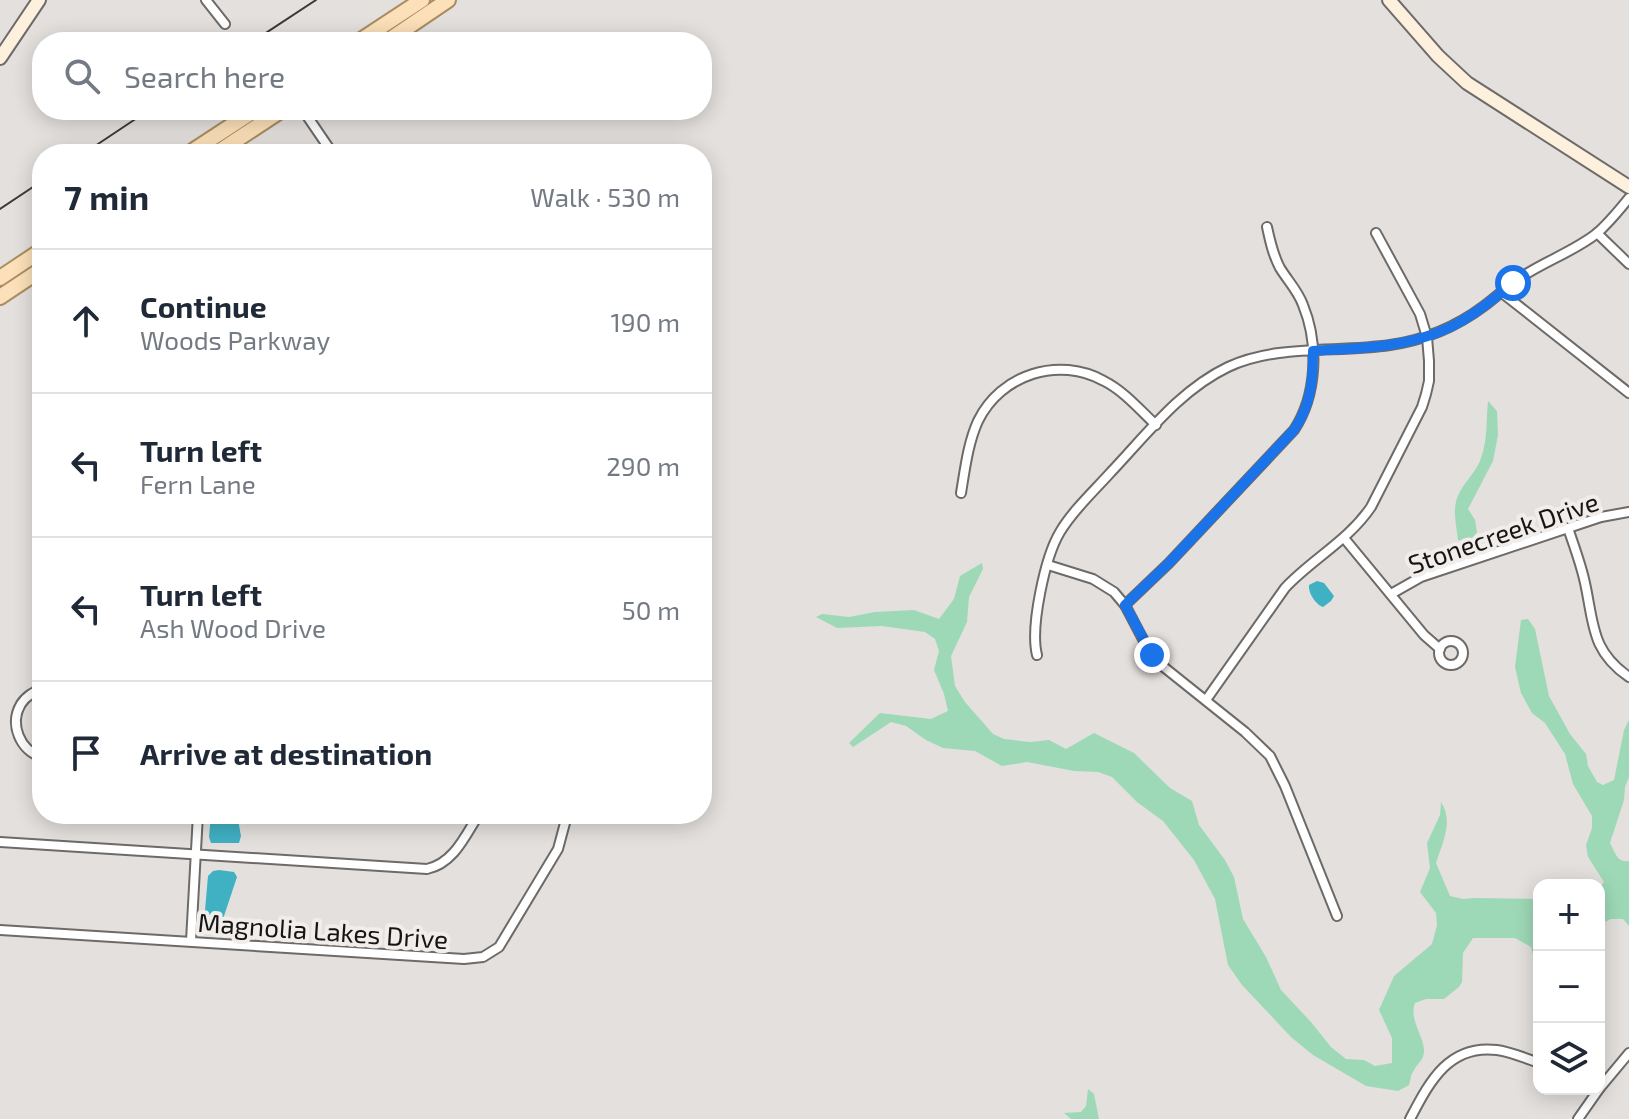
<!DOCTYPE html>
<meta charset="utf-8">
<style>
:root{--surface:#fff;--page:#f6f6f7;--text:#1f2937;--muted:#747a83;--line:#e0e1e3}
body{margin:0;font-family:"Exo 2",sans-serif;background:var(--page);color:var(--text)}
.controls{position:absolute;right:24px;bottom:24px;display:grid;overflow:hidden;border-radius:16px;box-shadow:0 4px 20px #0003}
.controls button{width:72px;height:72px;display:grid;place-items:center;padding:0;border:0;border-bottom:2px solid var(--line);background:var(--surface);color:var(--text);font:40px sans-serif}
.stop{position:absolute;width:24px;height:24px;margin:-18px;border:6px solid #1a73e8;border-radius:50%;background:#fff}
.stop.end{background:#1a73e8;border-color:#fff;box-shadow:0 2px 8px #0008}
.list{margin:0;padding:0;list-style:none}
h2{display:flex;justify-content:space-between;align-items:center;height:104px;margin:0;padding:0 32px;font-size:34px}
h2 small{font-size:26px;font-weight:400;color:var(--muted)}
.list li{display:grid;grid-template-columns:52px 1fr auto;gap:24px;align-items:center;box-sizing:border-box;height:144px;padding:0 32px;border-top:2px solid var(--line)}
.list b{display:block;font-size:30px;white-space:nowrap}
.list p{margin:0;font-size:26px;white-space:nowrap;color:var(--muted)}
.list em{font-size:26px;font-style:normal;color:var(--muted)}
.icon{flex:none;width:44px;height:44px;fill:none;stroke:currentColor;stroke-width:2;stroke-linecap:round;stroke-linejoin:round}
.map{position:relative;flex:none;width:1629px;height:1119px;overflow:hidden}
.search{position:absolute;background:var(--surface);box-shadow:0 4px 20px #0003;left:32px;top:32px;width:680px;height:88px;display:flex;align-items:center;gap:20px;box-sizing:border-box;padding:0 28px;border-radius:32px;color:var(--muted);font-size:30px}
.panel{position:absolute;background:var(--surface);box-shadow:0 4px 20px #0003;left:32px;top:144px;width:680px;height:680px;border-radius:32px}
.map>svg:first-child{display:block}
.green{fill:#9ed9b7}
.water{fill:#40b0c3}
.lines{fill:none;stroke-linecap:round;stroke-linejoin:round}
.minor-casing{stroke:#6d6a68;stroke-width:12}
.secondary-casing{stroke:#6d6a68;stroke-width:16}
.primary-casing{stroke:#aa8c61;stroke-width:18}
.minor{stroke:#fff;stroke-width:8}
.secondary{stroke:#fdf0dc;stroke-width:12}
.primary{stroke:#fbe0b9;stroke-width:14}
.rail{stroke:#3b3a38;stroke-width:2}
.route{stroke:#1a73e8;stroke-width:10}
.labels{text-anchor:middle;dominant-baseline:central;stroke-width:8;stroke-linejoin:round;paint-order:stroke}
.street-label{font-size:26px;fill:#161514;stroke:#f0edea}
</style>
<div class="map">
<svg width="1629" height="1119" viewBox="0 0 1629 1119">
<rect width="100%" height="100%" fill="#e3e0dd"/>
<g class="green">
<path d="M 1488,401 L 1497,411 L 1498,435 L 1493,461 L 1468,509 L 1475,520 L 1477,532 L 1470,542 L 1458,540 C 1457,529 1453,513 1456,502 C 1460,485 1476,474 1481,458 C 1488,439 1486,420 1488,401 Z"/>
<path d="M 982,563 L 983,569 L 969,597 L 967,622 L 951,656 L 955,686 L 965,702 L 993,734 L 1004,739 L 1030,742 L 1049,740 L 1066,749 L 1094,733 L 1134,753 L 1170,788 L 1192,801 L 1199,825 L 1225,860 L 1234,877 L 1243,919 L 1266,957 L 1281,990 L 1311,1022 L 1331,1047 L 1346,1059 L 1364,1060 L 1375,1066 L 1392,1063 L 1392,1038 L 1379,1010 L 1394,976 L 1432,944 L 1437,925 L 1436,913 L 1420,892 L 1430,868 L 1427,843 L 1440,815 L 1441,802 C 1454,821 1442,844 1436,863 L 1450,896 L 1463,899 L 1475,898 L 1539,899 L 1539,964 L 1534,959 L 1531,947 L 1515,938 L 1473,938 L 1463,953 L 1462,982 L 1459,987 L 1444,999 L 1426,999 L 1415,1003 C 1409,1018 1422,1033 1424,1049 C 1425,1060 1417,1063 1413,1072 C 1411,1074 1410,1083 1409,1085 L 1398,1091 L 1366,1086 L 1313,1055 L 1291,1037 L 1242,985 L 1228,965 L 1215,899 L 1194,860 L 1163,821 L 1137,802 L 1112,777 L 1098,772 L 1074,771 L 1027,762 L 1002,766 L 975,751 L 943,748 L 926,740 L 906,726 L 891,722 L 853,747 L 849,743 L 880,713 L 931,719 L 948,711 L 944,694 L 934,670 L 939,651 L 935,639 L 925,632 L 882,626 L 837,628 L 816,617 L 822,614 L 849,617 L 875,612 L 914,610 L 939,619 L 954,599 L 960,576 Z"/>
<path d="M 1528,619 L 1535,629 L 1549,696 L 1570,734 L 1586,754 L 1588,766 L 1597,782 L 1603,785 L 1614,780 L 1624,730 L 1629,720 L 1629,777 L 1625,787 L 1624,800 L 1610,843 C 1615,852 1617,863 1629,861 L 1629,926 L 1623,919 L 1611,919 L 1599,925 L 1599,889 L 1604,882 L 1588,857 L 1586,845 L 1592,828 L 1592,816 L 1573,784 L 1565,754 L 1545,723 L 1532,713 L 1521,693 L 1515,667 L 1521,620 Z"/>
<path d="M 1088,1089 L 1094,1094 L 1099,1119 L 1071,1119 L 1064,1113 L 1081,1112 L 1086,1106 Z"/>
</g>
<g class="water">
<path d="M 1317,581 L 1324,583 L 1334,596 L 1331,601 L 1323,607 C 1316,605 1308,593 1309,585 Z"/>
<path d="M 211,814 L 237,814 L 241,836 L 239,843 L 211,843 L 209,837 Z"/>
<path d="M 219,870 L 234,872 L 237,877 L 221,925 L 218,929 L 209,930 L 204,922 L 208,876 L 213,871 Z"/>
</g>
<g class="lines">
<g class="minor-casing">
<g id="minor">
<path d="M 206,0 L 225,24"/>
<path d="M 303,110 L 333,154"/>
<path d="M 1597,233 L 1629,264"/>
<path d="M 1501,292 L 1629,393"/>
<path d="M 961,493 C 965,469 968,443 978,421 C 1001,374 1059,356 1104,381 C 1124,391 1140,410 1156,425"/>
<path d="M 1568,528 C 1574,546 1581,564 1585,583 C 1594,624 1591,651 1629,677"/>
<path d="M 1344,538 L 1424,635 L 1440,649"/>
<path d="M 1048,565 L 1093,579 L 1114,592 L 1125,605 L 1146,645 L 1160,664 L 1245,732 L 1270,756 L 1285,786 L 1337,916"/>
<path d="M 1391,594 L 1421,577 L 1601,517 L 1629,512"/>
<path d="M 1125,605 L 1169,563 L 1294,430 C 1317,395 1319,344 1303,305 C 1298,291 1288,281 1280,268 C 1273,255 1270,241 1267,227"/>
<circle cx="1451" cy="653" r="12"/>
<path d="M 1037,655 C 1030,627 1045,557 1060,532 C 1073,510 1094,491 1111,472 C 1147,434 1180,390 1228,367 C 1277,344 1337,353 1390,345 C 1425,340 1456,327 1484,306 C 1497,296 1509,285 1523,276 C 1546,261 1574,251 1596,234 C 1609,223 1619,210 1629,198"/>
<path d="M 42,688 C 34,692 26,696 21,704 C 9,724 20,751 42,757"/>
<path d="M 1206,700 L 1285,588 C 1312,559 1348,541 1371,507 L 1422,407 L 1426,394 L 1429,381 L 1429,361 L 1427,337 L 1420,314 L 1376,233"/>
<path d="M 0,842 L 427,869 C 454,863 465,836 479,814"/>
<path d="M 0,930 L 464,959 L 483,957 L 499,947 L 558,849 L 565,823"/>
<path d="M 191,941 L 198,814"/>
<path d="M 1599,1089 L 1629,1053"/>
<path d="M 1410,1119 C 1429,1083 1448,1044 1497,1050 C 1511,1052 1525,1058 1539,1063"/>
<path d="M 1578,1119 L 1599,1089"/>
</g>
</g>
<g class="secondary-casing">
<g id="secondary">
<path d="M 1389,0 L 1438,56 L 1467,83 L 1629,187"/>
<path d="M 0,58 L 39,0"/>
</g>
</g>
<g class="primary-casing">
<g id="primary">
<path d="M 358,42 L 422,0"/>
<path d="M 386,42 L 448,0"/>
<path d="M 188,154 L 255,110"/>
<path d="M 215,154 L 282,110"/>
<path d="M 0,278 L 42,250"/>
<path d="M 0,297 L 42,269"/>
</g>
</g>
<use href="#minor" class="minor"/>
<use href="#secondary" class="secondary"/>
<use href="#primary" class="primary"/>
<g class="rail">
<path d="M 252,42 L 316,0"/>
<path d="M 83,154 L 149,110"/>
<path d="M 0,209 L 42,181"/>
</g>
</g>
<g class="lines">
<path class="route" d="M 1152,655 L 1125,605 L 1169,563 L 1294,430 C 1311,405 1313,381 1313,351 C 1358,348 1405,348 1446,329 C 1471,318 1492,300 1513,283"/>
</g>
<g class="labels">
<g class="street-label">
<text transform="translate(1503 532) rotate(-19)">Stonecreek Drive</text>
<text transform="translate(323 930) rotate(4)">Magnolia Lakes Drive</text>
</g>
</g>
</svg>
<div class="controls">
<button>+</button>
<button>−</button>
<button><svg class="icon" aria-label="layers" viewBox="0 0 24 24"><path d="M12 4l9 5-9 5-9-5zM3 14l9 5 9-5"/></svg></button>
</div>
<div class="stop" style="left:1513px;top:283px"></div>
<div class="stop end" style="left:1152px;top:655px"></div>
<div class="search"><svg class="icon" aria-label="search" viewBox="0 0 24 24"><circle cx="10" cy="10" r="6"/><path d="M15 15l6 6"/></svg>Search here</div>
<section class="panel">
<h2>7 min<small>Walk · 530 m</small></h2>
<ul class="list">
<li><svg class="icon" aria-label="ahead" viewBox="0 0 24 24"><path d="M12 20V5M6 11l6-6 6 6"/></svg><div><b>Continue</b><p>Woods Parkway</p></div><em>190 m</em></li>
<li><svg class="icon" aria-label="left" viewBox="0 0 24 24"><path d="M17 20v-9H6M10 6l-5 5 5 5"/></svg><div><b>Turn left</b><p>Fern Lane</p></div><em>290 m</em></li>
<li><svg class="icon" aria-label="left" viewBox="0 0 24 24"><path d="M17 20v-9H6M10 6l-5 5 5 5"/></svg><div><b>Turn left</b><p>Ash Wood Drive</p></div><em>50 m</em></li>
<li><svg class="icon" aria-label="arrive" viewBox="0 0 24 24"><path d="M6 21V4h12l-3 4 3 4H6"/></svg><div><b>Arrive at destination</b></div></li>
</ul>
</section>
</div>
